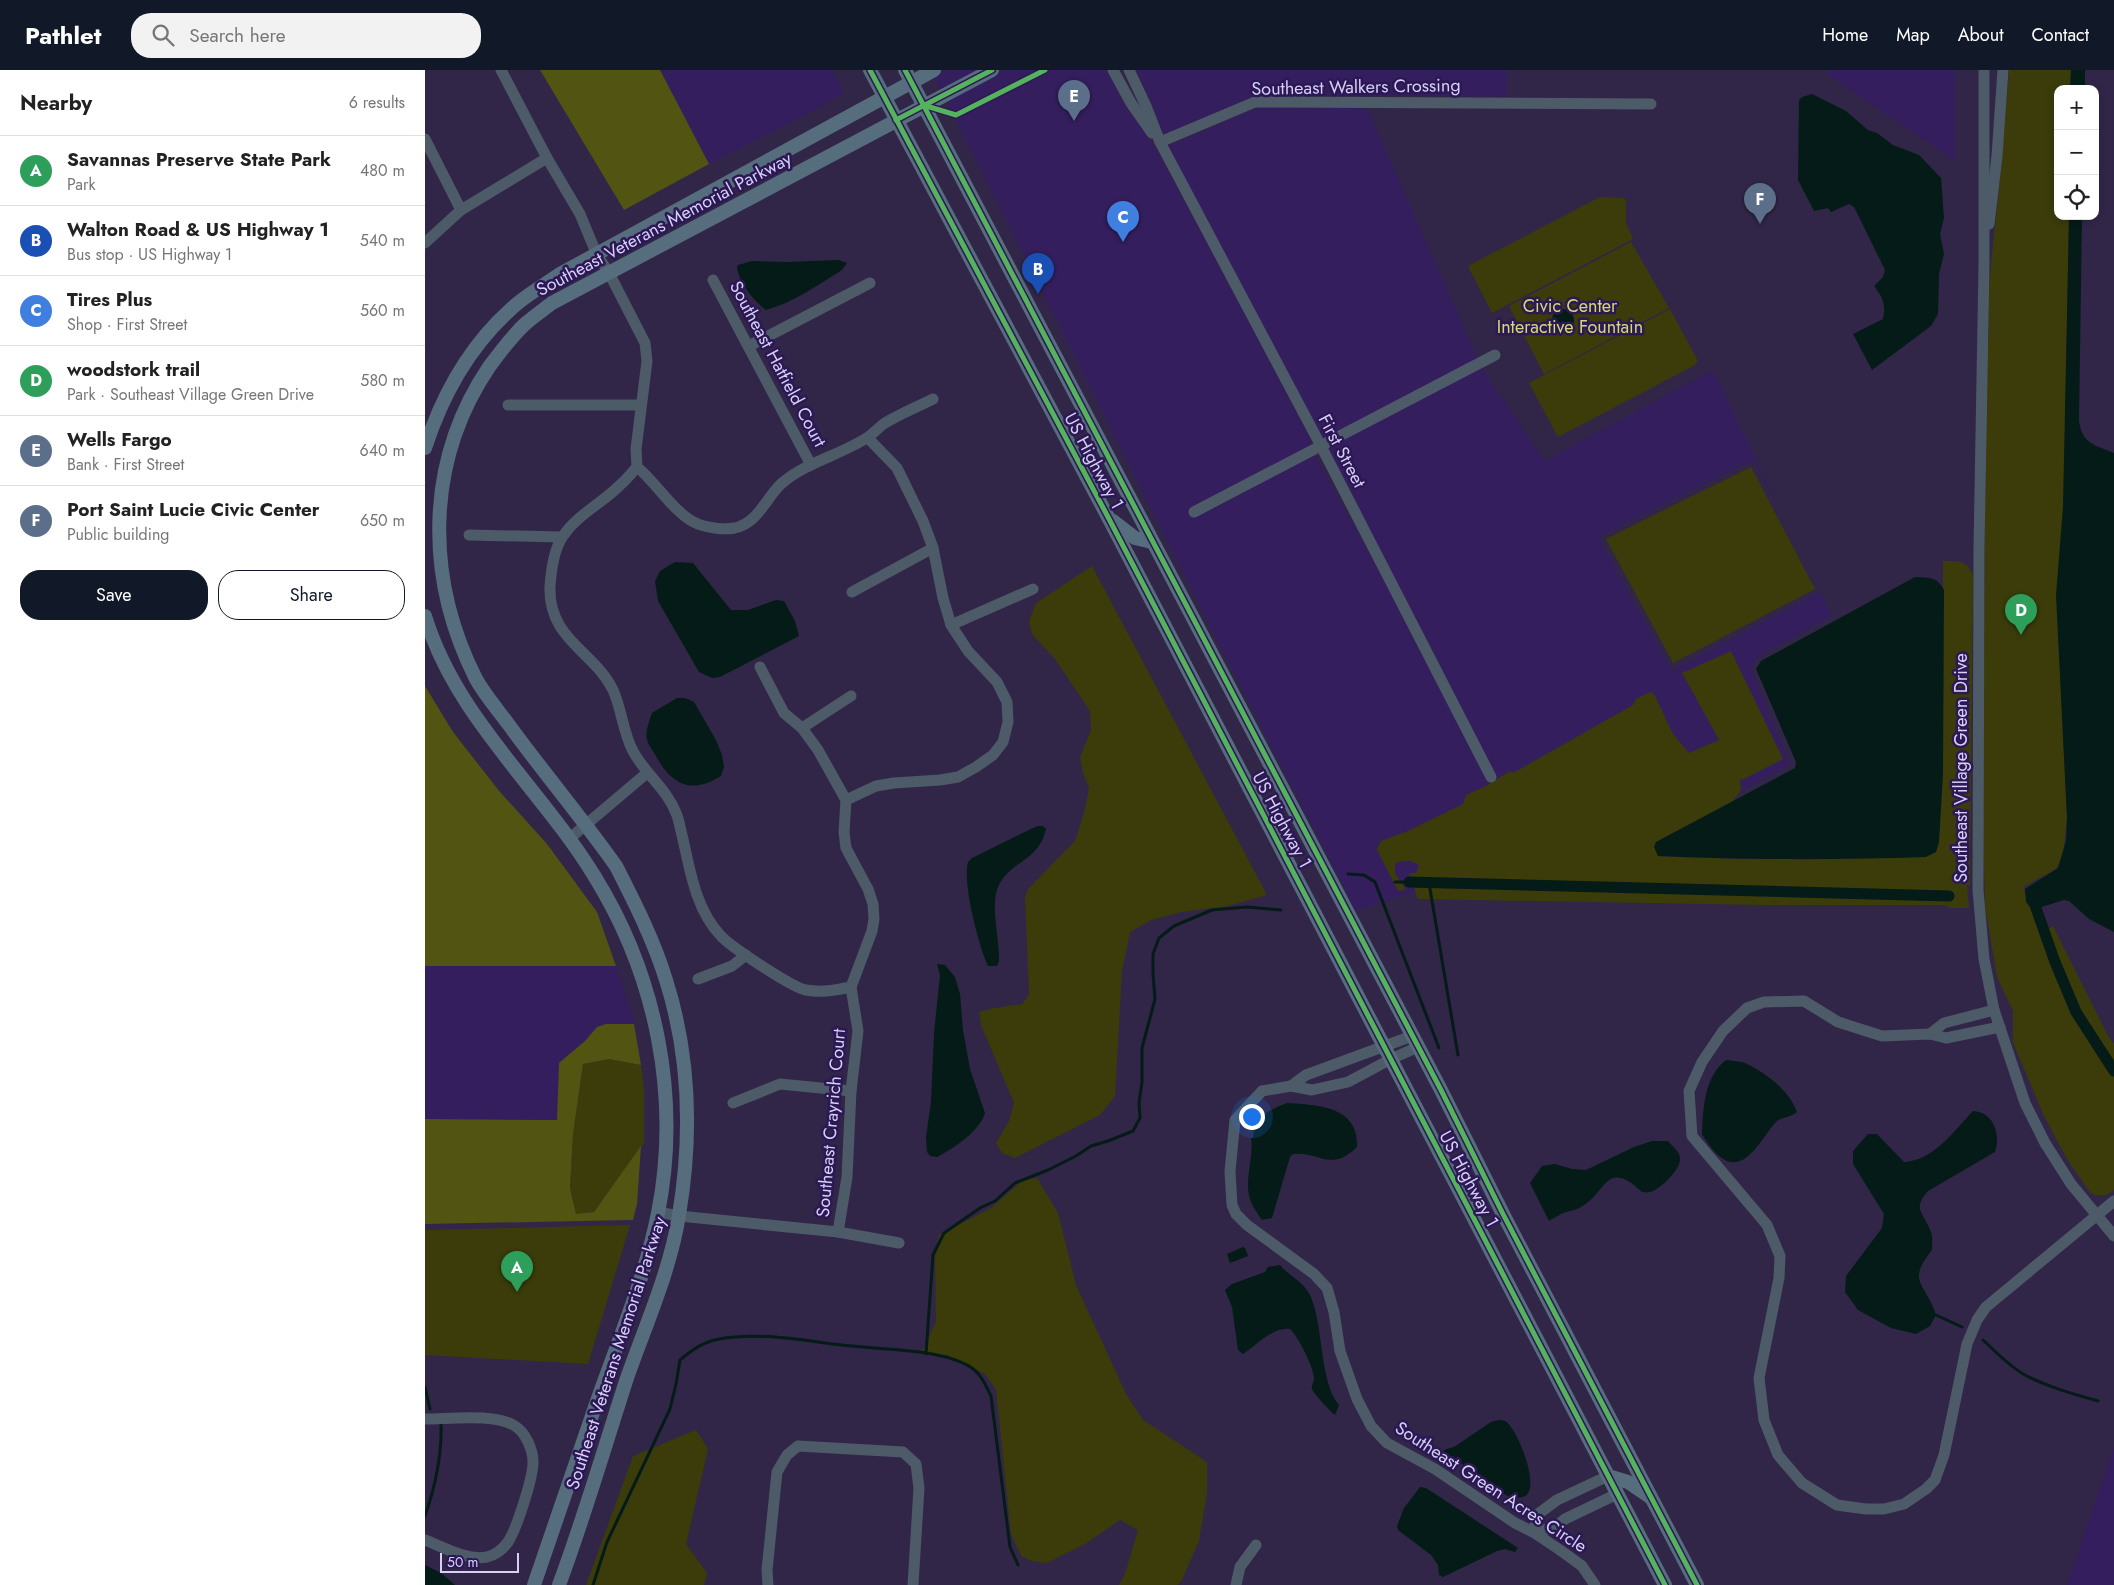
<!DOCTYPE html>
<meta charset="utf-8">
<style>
:root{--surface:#fff;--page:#f2f2f2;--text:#222;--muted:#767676;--line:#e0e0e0;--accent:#111827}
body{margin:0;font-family:Jost,sans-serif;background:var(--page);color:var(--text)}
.controls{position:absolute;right:15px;top:15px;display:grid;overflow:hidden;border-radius:10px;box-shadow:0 2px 8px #0003}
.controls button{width:45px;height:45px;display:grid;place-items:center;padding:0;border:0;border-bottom:1px solid var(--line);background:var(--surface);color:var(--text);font:25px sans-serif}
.scale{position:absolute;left:15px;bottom:12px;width:79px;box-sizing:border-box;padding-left:5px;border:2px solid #d6d0f6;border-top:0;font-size:14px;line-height:18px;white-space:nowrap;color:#d6d0f6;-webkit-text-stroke:4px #2c1855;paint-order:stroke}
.you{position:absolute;left:826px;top:1046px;width:18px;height:18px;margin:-12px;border:4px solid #fff;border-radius:50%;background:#1a73e8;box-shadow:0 0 0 8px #1a73e833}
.badge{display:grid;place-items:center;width:32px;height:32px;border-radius:50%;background:var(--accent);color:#fff;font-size:16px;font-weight:700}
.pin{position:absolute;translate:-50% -41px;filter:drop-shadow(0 1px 2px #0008)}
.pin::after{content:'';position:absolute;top:26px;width:18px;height:15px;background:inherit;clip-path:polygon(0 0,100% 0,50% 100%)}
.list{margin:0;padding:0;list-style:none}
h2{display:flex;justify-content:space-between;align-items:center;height:65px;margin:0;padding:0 20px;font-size:21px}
h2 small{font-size:16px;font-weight:400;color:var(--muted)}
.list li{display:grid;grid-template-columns:32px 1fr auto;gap:15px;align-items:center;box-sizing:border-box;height:70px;padding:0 20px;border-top:1px solid var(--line)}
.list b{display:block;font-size:19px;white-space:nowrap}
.list p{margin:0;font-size:16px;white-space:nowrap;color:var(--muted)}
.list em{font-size:16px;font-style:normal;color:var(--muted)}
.actions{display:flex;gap:10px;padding:15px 20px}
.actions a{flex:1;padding:11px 0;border:1px solid var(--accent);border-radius:20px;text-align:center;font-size:18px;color:var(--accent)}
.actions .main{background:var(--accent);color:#fff}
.icon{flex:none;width:28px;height:28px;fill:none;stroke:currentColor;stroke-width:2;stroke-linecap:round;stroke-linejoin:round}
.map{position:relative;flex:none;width:1689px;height:1515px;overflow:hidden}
header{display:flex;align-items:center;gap:30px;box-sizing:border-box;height:70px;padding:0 25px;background:var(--accent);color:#fff}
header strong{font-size:24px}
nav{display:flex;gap:28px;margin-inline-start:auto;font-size:18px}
.search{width:350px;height:45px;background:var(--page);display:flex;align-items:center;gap:12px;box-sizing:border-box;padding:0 18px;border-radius:20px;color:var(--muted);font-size:19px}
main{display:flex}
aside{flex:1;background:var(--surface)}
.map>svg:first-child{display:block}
.built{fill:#341e5e}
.green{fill:#3b3c0a;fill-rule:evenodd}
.forest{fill:#525412}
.water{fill:#041b18}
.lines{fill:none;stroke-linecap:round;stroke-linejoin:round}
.stream{stroke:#041b18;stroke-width:3}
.canal{stroke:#041b18;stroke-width:11}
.minor{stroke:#4d5b68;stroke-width:11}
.major{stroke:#566d7e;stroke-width:14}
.cycleway-casing{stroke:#2c1855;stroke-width:8}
.cycleway{stroke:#56b35d;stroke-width:5}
.labels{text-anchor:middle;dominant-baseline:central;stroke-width:5;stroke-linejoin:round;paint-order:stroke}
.street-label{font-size:18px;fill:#d6d0f6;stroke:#2c1855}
.park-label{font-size:18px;fill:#d1da74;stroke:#2c1855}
</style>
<header>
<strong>Pathlet</strong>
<div class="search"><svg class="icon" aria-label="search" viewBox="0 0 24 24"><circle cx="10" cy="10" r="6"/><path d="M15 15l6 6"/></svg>Search here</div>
<nav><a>Home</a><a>Map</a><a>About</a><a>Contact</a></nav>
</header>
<main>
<aside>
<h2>Nearby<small>6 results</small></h2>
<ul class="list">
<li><span class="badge" style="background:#2e9e5b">A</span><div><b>Savannas Preserve State Park</b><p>Park</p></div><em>480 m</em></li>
<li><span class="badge" style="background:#1a4fb4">B</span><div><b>Walton Road &amp; US Highway 1</b><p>Bus stop · US Highway 1</p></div><em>540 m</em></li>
<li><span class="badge" style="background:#3f7fe0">C</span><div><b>Tires Plus</b><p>Shop · First Street</p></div><em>560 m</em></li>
<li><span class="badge" style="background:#2e9e5b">D</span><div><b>woodstork trail</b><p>Park · Southeast Village Green Drive</p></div><em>580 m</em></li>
<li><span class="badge" style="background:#5c6f8a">E</span><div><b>Wells Fargo</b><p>Bank · First Street</p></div><em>640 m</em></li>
<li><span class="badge" style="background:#5c6f8a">F</span><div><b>Port Saint Lucie Civic Center</b><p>Public building</p></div><em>650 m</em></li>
</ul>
<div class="actions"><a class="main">Save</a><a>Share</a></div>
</aside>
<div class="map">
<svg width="1689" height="1515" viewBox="0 0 1689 1515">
<rect width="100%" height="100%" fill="#312647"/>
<g class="built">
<path d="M 235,0 L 407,0 L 419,23 L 375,48 L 284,94 Z"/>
<path d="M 522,0 L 554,0 L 515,20 L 509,7 Z"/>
<path d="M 580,0 L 682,0 L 701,37 L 732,80 L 887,372 L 884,374 L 957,507 L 1064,715 L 1073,709 L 897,368 L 743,76 L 831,38 L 942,37 L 1056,297 L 1120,391 L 1288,300 L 1363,456 L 1331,394 L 1325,391 L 1177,465 L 1176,473 L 1246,599 L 1250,599 L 1395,522 L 1407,546 L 1334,586 L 1326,598 L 1365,695 L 1228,767 L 1201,811 L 1121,810 L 984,803 L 991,821 L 931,841 L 789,564 L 521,30 Z"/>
<path d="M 710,0 L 1082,0 L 1082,27 L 944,25 L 829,26 L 738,65 L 726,33 Z"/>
<path d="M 1403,0 L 1530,0 L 1530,91 L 1403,5 Z"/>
<path d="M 0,896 L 191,896 L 206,939 L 209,954 L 181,954 L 168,961 L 160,971 L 143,985 L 133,1050 L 0,1049 Z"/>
<path d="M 1689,1377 L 1689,1515 L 1642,1515 Z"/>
</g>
<g class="green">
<path d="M 1584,0 L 1646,0 L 1645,19 L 1633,19 L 1633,146 L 1644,146 L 1639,428 L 1632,535 L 1642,748 L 1638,785 L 1631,799 L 1598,817 L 1616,863 L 1628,856 L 1682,964 L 1689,974 L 1689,1120 L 1681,1125 L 1669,1125 L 1664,1121 L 1642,1089 L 1619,1046 L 1588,973 L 1588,941 L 1572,907 L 1560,837 L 1558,760 L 1561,296 L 1564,264 L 1563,224 L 1577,88 ZM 1616,864 L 1629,891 L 1639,925 Z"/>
<path d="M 1175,127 L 1199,128 L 1201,131 L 1201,153 L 1208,169 L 1067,243 L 1043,196 Z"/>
<path d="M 1206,172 L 1244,238 L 1119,304 L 1084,236 Z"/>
<path d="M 1245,239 L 1273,291 L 1270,295 L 1133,367 L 1104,313 Z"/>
<path d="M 1326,397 L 1390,519 L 1248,593 L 1181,469 Z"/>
<path d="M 1518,491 C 1533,491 1542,490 1548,505 L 1545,815 L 1542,815 L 1544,838 L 1525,838 L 1520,835 L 1336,835 L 993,829 L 984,803 L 991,803 L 994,795 C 985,790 980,789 970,794 L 970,803 L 981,820 L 973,821 L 952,780 L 954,774 L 958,770 L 983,761 L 1038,734 L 1041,725 L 1063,715 L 1085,701 L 1088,703 L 1208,635 L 1211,629 L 1225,622 L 1229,624 L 1248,664 L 1264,683 L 1294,670 L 1257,603 L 1306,581 L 1358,689 L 1317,710 L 1315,708 L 1316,720 L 1307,732 L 1231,772 L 1233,786 L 1309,789 L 1481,787 L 1513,776 L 1518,675 Z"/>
<path d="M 667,496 L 842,825 L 803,836 L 757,842 L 726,850 L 705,862 L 697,901 L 690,1026 L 675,1045 L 590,1088 L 577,1083 L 571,1073 L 584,1051 L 589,1033 L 556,955 L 554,942 L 564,939 L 597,934 L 604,925 L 600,828 L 603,819 L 650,771 L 659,743 L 664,718 L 658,703 L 655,687 L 666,660 L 665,641 L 630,589 L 607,564 L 604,551 L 611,533 Z"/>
<path d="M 184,989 L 216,995 L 219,1018 L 219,1073 L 169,1142 L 151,1144 L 145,1118 L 148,1064 L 158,994 Z"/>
<path d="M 612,1108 L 633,1143 L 651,1215 L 701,1324 L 718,1350 L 782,1392 L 782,1422 L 774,1471 L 756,1512 L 752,1515 L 694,1515 L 700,1504 L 713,1460 L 695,1450 L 660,1474 L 622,1493 L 607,1491 L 596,1486 L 586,1464 L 571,1320 L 560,1304 L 522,1285 L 497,1282 L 511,1252 L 510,1180 L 514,1165 L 566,1138 L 598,1110 Z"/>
<path d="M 205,1155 L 163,1294 L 0,1285 L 0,1160 Z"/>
<path d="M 271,1360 L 283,1379 L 261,1474 L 282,1503 L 279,1515 L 161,1515 L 208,1386 Z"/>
</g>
<g class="forest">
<path d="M 115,0 L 235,0 L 284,94 L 199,140 Z"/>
<path d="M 0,616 L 28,662 L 75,722 L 122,774 L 172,842 L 191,896 L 0,896 Z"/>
<path d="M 181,954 L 209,954 L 216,995 L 184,989 L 158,994 L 148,1064 L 145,1118 L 151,1144 L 169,1142 L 216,1076 L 212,1134 L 208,1150 L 0,1154 L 0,1049 L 132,1050 L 134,993 L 160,971 L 172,957 Z"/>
</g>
<g class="water">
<path d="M 1646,0 L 1660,0 L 1660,19 L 1645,19 Z"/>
<path d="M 1387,24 L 1421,41 L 1443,60 L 1452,63 L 1468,75 L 1494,85 L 1516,108 L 1519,148 L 1515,164 L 1519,184 L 1514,204 L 1513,244 L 1506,256 L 1447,300 L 1428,264 L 1458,249 C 1461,235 1458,227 1449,216 L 1458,207 L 1460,200 L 1429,137 L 1424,134 L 1406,142 L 1403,138 L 1389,141 L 1373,110 L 1374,30 L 1377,27 Z"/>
<path d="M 1644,146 L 1657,146 L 1654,351 C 1657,374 1670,375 1689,383 L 1689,862 L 1664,849 L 1644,831 L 1639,830 L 1607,840 L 1601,832 L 1600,819 L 1633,798 L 1641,771 L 1642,748 L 1631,525 L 1638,437 Z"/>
<path d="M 327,191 L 360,192 L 414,190 L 422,193 L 417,200 C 394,214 368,233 341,240 C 328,230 315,214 312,198 L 313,195 Z"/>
<circle cx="1138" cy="250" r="11"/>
<path d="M 250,492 L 268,493 L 306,540 L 323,540 L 351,530 L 359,531 L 370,551 L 374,566 L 295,607 L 287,608 L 274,602 L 233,531 L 230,511 L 235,501 Z"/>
<path d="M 1490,507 C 1504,508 1512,506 1519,520 L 1518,704 L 1514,772 L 1511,782 L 1501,787 C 1411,790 1323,790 1233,786 L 1229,777 L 1231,772 L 1370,698 L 1371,692 L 1331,599 L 1336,591 Z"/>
<path d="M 252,628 L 260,628 L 269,632 L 291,670 L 297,685 L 299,697 L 296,706 C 267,724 248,716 232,688 C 229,682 224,676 222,670 C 220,662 224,652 227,643 Z"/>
<path d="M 612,756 L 618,756 L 621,759 C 613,793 585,790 573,817 C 565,836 575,870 574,891 L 572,896 L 563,896 C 554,877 537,812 543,792 L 547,788 Z"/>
<path d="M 512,894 L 520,895 L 530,907 L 535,924 L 538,960 L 545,999 L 560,1043 C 555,1061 528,1079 512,1087 L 505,1086 L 502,1082 L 501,1067 L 506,1032 L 509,963 L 515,905 Z"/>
<path d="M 1301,990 C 1307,991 1315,991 1320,993 C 1341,1003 1364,1020 1372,1042 C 1365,1048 1356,1047 1351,1052 C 1336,1068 1318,1110 1292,1084 C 1286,1079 1282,1071 1277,1065 C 1278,1039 1279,1007 1301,990 Z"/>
<path d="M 862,1033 C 893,1035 934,1036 932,1077 C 905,1103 895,1081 868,1084 L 865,1087 L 847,1148 L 837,1150 C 833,1144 827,1136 825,1129 C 819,1110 829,1088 826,1068 L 828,1068 C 829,1048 845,1039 862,1033 Z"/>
<path d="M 1548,1041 C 1569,1042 1576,1065 1570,1082 L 1503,1121 C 1487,1140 1498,1141 1505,1160 C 1508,1165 1507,1173 1507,1180 C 1481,1213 1500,1211 1511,1245 L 1505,1256 L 1491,1264 L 1466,1258 L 1433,1240 L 1420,1222 L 1421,1206 L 1457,1158 L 1459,1144 L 1428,1094 L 1428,1081 L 1443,1064 L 1452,1064 L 1479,1092 C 1508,1091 1529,1061 1548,1041 Z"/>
<path d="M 1227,1071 L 1243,1071 C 1247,1076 1255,1082 1255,1088 C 1257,1098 1235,1120 1225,1122 C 1222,1123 1219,1122 1217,1122 C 1181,1088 1182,1122 1156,1137 C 1151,1140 1145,1141 1141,1142 C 1135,1144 1129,1148 1124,1151 L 1105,1113 L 1117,1096 L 1130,1094 L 1147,1099 L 1161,1100 L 1209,1077 Z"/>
<path d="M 818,1177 L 820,1178 L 823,1186 L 805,1193 L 802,1184 Z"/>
<path d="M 855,1195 C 864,1206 879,1212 885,1225 C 899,1255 894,1312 914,1335 L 910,1345 C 906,1342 888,1323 887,1319 C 886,1315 889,1312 889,1308 C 889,1298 873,1266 865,1259 C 847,1257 832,1275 818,1284 L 813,1280 L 807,1237 L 800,1220 L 807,1214 L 840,1202 L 843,1197 Z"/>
<path d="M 1073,1350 C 1075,1350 1078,1350 1080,1351 C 1092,1357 1116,1418 1100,1426 C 1082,1436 1048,1401 1034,1392 C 1029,1389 1021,1389 1015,1387 L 1019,1380 L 1029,1377 L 1066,1352 Z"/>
<path d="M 995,1417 L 1001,1418 L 1093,1478 L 1090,1482 L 1080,1479 L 1072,1481 L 1018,1507 L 1014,1505 L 1013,1495 L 1006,1485 L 973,1460 L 972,1456 L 979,1438 Z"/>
<path d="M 0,1495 L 16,1503 L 30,1515 L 0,1515 Z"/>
</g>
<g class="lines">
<g class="stream">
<path d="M 923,804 L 939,805 L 950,812 L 1014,978"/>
<path d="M 970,812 L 984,812"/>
<path d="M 1004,813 L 1033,985"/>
<path d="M 1511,1245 L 1537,1257"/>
<path d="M 1558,1270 C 1571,1282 1584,1296 1600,1305 C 1623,1317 1648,1324 1673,1331"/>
<path d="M 501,1284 L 508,1185 L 519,1163 L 555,1138 L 570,1131 L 590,1113 L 623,1100 L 651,1086 L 666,1076 L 683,1071 L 708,1061 L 715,1048 L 714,1033 L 717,1012 L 717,978 L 730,929 L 728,904 L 728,884 L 734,868 L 749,856 L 787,840 L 822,837 L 856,840"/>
<path d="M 0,1317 L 5,1339"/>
<path d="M 0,1446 C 10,1417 17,1384 16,1354"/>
<path d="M 168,1515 L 182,1472 L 245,1339 L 251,1314 L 255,1290 C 267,1280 278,1272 294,1269 C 337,1261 384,1272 427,1276 C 462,1280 509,1279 540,1294 C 554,1300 560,1313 566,1326 L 585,1477 L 593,1495"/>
</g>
<g class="canal">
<path d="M 984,812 L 1524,826"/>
<path d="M 1611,838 L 1630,892 L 1651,942 L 1689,1001"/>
</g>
<g class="minor">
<path d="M 76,0 L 122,88 L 155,144 L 172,185 L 184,203 L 220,273 L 222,291 L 211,379 L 212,397 C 231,412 251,446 273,454 C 283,458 299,460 310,458 C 333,453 341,428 356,414 C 381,392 416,385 443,367 C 449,363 454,357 460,353 C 475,344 492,337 508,329"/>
<path d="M 688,0 L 706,33 L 727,63"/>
<path d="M 704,0 L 721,36 L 735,72 L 896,376 L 1066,707"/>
<path d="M 1559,0 L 1559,195 L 1554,478 L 1553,820 L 1559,889 L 1569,940 L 1600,1033 L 1620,1073 L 1646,1114 L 1689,1166"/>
<path d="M 0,69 L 36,140"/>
<path d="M 735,72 L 830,32 L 1226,34"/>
<path d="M 1564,154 L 1572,86 L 1578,0"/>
<path d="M 0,173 L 36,140 L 122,88"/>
<path d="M 288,210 L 386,395"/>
<path d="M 324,276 L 445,213"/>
<path d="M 83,335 L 216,335"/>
<path d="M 212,397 C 206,404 201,410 194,416 C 176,434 152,445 138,466 C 129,479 126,501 125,517 C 123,569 170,582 188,620 C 197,640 198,663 208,681 C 220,704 242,719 251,743 C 254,749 255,758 257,765 C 265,799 270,839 296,866 C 306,877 368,918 381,920 C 396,923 411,920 426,917 L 447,861 L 449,849 L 448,834 L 443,819 L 421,778 L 419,762 L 421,730 L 393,680 L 377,658 L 359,643 L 335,597"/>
<path d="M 769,442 L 1070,285"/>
<path d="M 44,465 L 137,467"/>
<path d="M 427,522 L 508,478"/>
<path d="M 526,555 L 608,519"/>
<path d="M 377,658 L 426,626"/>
<path d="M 421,730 L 451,716 L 469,713 L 515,710 L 533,707 L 551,697 L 568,685 L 578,672 L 583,652 L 582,632 L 572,612 L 543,581 L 526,555 L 518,528 L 508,478 L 498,451 L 472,398 L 443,368"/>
<path d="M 144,769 L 222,703"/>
<path d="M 273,909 L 307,896 L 321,885"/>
<path d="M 1575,957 L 1521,968 L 1505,964 L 1457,966 L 1413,952 L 1379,931 L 1339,932 L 1322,938 L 1298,961 L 1277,992 L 1264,1021 L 1267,1066 L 1342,1155 L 1355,1186 L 1354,1208 L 1334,1308 L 1339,1350 L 1353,1385 L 1377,1413 L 1412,1435 L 1441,1439 L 1459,1439 L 1479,1434 L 1501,1419 L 1510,1410 L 1519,1385 L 1542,1274 L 1552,1250 L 1561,1237 L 1689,1131"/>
<path d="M 1505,964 L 1519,953 L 1569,940"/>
<path d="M 993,977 L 966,989 L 923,1012 L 887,1020 L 866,1016 L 837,1021 L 810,1050 L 805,1101 L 807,1135 L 811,1144 L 822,1155 L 889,1204 L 902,1218 L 909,1242 L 915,1281 L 932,1329 L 946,1356 L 962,1373 L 1010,1399 L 1090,1453 L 1108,1462 L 1135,1480 L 1157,1496 L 1170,1515"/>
<path d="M 866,1016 L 881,1005 L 987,966"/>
<path d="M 308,1033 L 355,1014 L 426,1021"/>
<path d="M 233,1142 L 254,1146 L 413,1162 L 474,1173"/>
<path d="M 413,1162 L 422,1107 L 426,1021 L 433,961 L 426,917"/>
<path d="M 0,1349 C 24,1349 70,1343 90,1356 C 101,1363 108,1380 108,1392 C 108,1408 92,1458 83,1472 C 78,1479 70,1485 62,1487 C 42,1491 18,1477 0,1470"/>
<path d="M 1183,1406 L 1132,1430 L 1113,1444 L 1108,1462 L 1129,1458 L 1140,1449 L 1192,1424"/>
<path d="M 343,1515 L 342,1500 L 352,1402 L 362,1385 L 373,1376 L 478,1382 L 491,1394 L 494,1418 L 488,1515"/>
<path d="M 811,1515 L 815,1497 L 831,1475"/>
</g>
<g class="major">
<path d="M 445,0 L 683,447 L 1240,1515"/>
<path d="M 480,0 L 1016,1020 L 1078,1144 L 1272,1515"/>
<path d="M 0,378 C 17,326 44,277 85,240 C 99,226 118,216 135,204 L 509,0"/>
<path d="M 688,451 L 710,468 L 727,472"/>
<path d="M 0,546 C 31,648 115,717 170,807 C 231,906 256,1027 233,1143 C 220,1208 193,1271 171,1334 C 150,1394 130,1455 109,1515"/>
<path d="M 1183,1406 L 1203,1412 L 1225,1427"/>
<path d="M 134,1515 C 159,1448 179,1379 201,1311 C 220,1256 245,1202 254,1145 C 267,1067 265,986 241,910 C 229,871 210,833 191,796 C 157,748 119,703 84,655 C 73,640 60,625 51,609 C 0,508 0,392 64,297 C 75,282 87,266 100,254 C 109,246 118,240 127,233 L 567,0"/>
</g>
<g class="cycleway-casing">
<g id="cycleway">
<path d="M 445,0 L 683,447 L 1240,1515"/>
<path d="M 480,0 L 1016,1020 L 1078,1144 L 1272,1515"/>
<path d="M 498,35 L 531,45 L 620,0"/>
<path d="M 471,50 L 567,0"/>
</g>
</g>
<use href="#cycleway" class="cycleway"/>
</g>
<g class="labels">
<g class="street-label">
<text transform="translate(931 17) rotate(-1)">Southeast Walkers Crossing</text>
<text transform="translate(239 154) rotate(-28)">Southeast Veterans Memorial Parkway</text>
<text transform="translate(353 294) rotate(62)">Southeast Hatfield Court</text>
<text transform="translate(917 381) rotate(62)">First Street</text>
<text transform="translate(669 391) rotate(62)">US Highway 1</text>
<text transform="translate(1536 698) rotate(-90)">Southeast Village Green Drive</text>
<text transform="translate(857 750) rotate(62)">US Highway 1</text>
<text transform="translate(406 1053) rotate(-85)">Southeast Crayrich Court</text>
<text transform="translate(1044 1109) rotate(62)">US Highway 1</text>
<text transform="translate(191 1283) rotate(-72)">Southeast Veterans Memorial Parkway</text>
<text transform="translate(1066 1417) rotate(33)">Southeast Green Acres Circle</text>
</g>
<g class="park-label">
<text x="1145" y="236">Civic Center<tspan x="1145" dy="21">Interactive Fountain</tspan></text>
</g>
</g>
</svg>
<div class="controls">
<button>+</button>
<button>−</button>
<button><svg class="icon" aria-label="locate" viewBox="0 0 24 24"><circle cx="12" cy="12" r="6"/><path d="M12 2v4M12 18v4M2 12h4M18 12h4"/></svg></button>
</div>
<div class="scale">50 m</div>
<div class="you"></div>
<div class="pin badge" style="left:92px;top:1222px;background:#2e9e5b">A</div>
<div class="pin badge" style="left:613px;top:224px;background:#1a4fb4">B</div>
<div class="pin badge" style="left:698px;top:172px;background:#3f7fe0">C</div>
<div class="pin badge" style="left:1596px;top:565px;background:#2e9e5b">D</div>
<div class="pin badge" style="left:649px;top:51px;background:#5c6f8a">E</div>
<div class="pin badge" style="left:1335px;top:154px;background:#5c6f8a">F</div>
</div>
</main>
